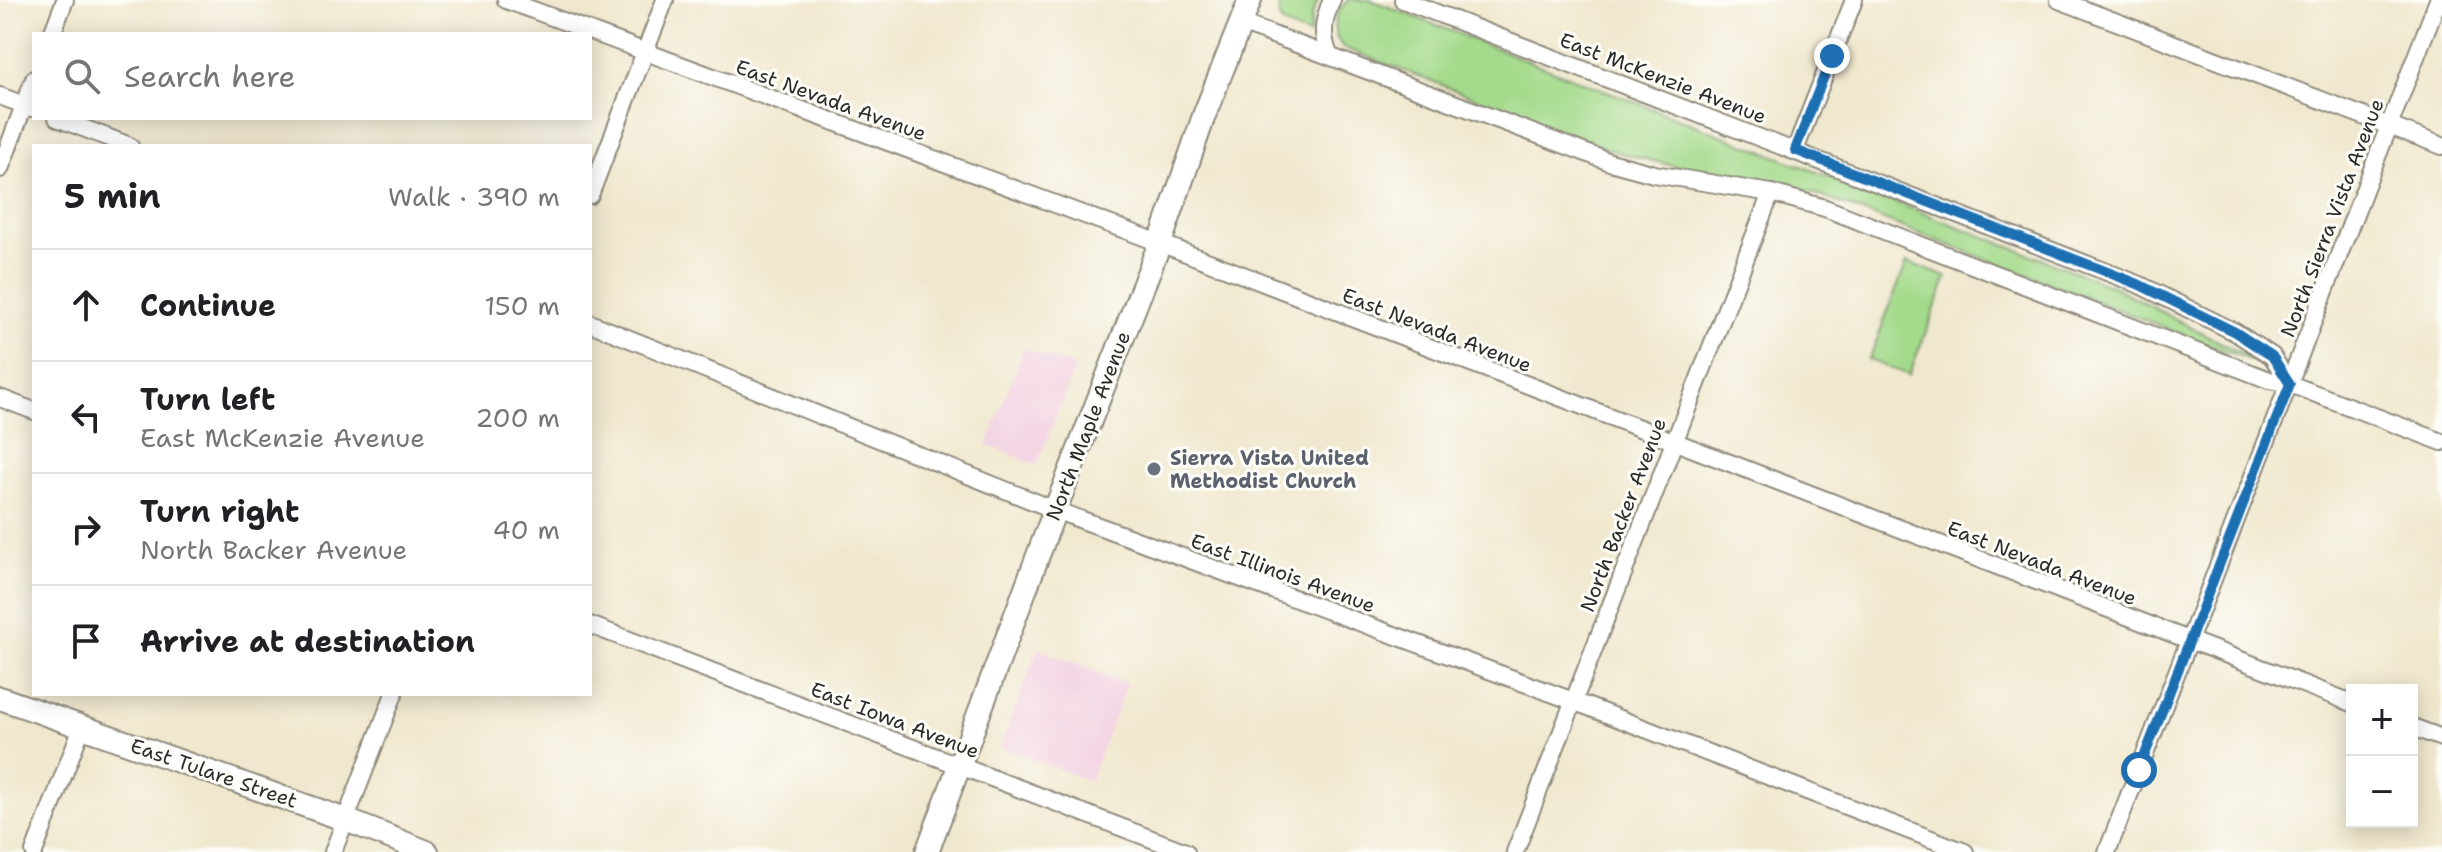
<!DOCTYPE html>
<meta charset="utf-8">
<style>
:root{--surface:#fff;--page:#f2f2f2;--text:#202124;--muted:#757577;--line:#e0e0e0}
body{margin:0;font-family:"Shantell Sans",sans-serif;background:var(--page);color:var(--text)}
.controls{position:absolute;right:24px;bottom:24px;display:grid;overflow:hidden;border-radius:0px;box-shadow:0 4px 20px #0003}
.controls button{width:72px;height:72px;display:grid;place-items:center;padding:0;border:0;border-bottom:2px solid var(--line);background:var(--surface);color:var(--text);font:40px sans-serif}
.stop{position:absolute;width:24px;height:24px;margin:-18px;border:6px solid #1f6fb2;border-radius:50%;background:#fff}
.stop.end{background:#1f6fb2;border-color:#fff;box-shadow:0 2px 8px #0008}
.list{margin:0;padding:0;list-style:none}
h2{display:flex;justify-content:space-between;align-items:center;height:104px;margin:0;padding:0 32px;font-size:34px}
h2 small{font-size:26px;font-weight:400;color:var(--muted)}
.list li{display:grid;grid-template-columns:52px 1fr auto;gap:24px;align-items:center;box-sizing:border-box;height:112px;padding:0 32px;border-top:2px solid var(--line)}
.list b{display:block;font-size:30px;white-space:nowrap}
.list p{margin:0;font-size:26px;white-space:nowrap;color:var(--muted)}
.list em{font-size:26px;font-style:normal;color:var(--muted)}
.icon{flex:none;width:44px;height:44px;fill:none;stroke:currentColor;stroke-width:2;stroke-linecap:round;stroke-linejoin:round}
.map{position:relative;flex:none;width:2442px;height:852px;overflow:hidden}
.search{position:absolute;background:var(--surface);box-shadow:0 4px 20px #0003;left:32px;top:32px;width:560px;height:88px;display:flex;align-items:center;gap:20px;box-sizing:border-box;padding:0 28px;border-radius:0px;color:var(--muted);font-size:30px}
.panel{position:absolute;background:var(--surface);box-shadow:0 4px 20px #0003;left:32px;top:144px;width:560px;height:552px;border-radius:0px}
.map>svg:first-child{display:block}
.built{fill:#f2cfe1}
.green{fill:#a4da8b;stroke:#68825b;stroke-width:2}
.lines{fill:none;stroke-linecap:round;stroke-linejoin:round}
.minor-casing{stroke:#8e8a7c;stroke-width:20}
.secondary-casing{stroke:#8e8a7c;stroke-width:26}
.minor{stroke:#fff;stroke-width:16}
.secondary{stroke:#fff;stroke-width:22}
.route{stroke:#1f6fb2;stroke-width:10}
.worship-dot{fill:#6b7280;stroke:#fdfcf7;stroke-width:3}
.labels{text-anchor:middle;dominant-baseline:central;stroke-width:6;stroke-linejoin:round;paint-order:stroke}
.street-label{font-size:20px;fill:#2b2b2b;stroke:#fdfcf7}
.worship-label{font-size:20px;font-weight:bold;fill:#5b616d;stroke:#fdfcf7;text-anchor:start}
</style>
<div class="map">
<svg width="2442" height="852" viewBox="0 0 2442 852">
<rect width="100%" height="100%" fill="#fdfcf7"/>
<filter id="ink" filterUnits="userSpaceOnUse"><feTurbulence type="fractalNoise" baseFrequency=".0125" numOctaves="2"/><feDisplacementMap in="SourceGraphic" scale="16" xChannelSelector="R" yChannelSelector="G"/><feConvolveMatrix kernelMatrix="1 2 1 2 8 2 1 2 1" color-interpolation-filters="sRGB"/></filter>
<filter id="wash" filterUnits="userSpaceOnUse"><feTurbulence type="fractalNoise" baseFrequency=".006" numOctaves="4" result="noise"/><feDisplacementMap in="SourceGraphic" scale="32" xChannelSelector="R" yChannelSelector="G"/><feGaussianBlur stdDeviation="1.8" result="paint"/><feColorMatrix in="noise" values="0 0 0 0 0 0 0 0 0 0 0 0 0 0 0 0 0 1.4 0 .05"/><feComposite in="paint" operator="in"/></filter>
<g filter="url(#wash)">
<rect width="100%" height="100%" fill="#f0e8ce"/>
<g class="built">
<path d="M 1024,348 L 1075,367 L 1037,465 L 987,445 Z"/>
<path d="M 1038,649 L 1127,684 L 1090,781 L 1000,747 Z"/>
</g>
<g class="green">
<path d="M 1281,0 L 1318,0 L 1311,18 L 1310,35 C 1290,27 1271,26 1281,0 Z"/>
<path d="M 1348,0 L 1371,0 L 2112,286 L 2268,367 L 1795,186 L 1678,167 L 1617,152 L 1344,48 C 1329,33 1333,13 1348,0 Z"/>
<path d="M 1907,262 L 1947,277 L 1909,375 L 1869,360 Z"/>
</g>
</g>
<g filter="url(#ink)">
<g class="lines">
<g class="minor-casing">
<g id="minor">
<path d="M 506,0 L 1160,243 L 2352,703"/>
<path d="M 1403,0 L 2138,284 L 2235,332 L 2272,356 L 2290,384"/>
<path d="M 2059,0 L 2442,146"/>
<path d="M 1241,23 L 1610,162 L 1654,174 L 1771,193 L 1825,208 L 2269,380 L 2290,384 L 2442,442"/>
<path d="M 52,34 L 65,0"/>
<path d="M 1329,55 C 1321,35 1323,19 1332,0"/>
<path d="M 0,96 L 32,108"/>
<path d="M 57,118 L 130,146"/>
<path d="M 1795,150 L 1854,0"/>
<path d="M 0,169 L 34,79"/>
<path d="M 590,195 L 665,0"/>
<path d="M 590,323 L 1055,510 L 1573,701 L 1965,852"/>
<path d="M 0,398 L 34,411"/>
<path d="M 590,625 L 1186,852"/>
<path d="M 2412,727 L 2442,738"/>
<path d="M 34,852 L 82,727"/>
<path d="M 333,852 L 394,694"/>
<path d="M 1515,852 L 1771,193"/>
<path d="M 2107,852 L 2438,0"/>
</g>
</g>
<g class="secondary-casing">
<g id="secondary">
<path d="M 0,698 L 346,820 L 427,852"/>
<path d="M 927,852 L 1055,510 L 1160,243 L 1205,113 L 1250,0"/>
</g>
</g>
<use href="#minor" class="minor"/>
<use href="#secondary" class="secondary"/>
</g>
</g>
<g class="lines" filter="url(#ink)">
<path class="route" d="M 1832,56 L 1795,150 L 2138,284 L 2235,332 L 2272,356 L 2290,384 L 2139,770"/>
</g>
<circle class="worship-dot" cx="1154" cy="469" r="8"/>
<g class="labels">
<g class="street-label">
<text transform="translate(1663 78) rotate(21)">East McKenzie Avenue</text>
<text transform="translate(831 100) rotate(20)">East Nevada Avenue</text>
<text transform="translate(2332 218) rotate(-69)">North Sierra Vista Avenue</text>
<text transform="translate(1437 330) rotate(21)">East Nevada Avenue</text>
<text transform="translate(1088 426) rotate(-69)">North Maple Avenue</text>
<text transform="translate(1623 515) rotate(-69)">North Backer Avenue</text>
<text transform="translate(2042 563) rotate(21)">East Nevada Avenue</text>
<text transform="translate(1283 573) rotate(20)">East Illinois Avenue</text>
<text transform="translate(895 720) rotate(21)">East Iowa Avenue</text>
<text transform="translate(214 773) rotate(19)">East Tulare Street</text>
</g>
<g class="worship-label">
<text x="1170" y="458">Sierra Vista United<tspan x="1170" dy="23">Methodist Church</tspan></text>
</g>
</g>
</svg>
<div class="controls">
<button>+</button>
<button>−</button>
</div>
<div class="stop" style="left:2139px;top:770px"></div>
<div class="stop end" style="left:1832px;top:56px"></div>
<div class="search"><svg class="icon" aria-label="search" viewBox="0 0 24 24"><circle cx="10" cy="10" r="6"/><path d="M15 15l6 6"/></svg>Search here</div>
<section class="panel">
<h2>5 min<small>Walk · 390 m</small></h2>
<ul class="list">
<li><svg class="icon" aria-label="ahead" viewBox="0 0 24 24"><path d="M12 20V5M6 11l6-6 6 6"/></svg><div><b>Continue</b></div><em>150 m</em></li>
<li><svg class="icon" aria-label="left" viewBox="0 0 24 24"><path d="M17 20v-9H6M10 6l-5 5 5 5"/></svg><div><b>Turn left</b><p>East McKenzie Avenue</p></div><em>200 m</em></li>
<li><svg class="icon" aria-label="right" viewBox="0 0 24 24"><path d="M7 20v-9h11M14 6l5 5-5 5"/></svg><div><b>Turn right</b><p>North Backer Avenue</p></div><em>40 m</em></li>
<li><svg class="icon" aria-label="arrive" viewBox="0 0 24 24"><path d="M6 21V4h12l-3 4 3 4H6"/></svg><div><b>Arrive at destination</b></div></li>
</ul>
</section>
</div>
